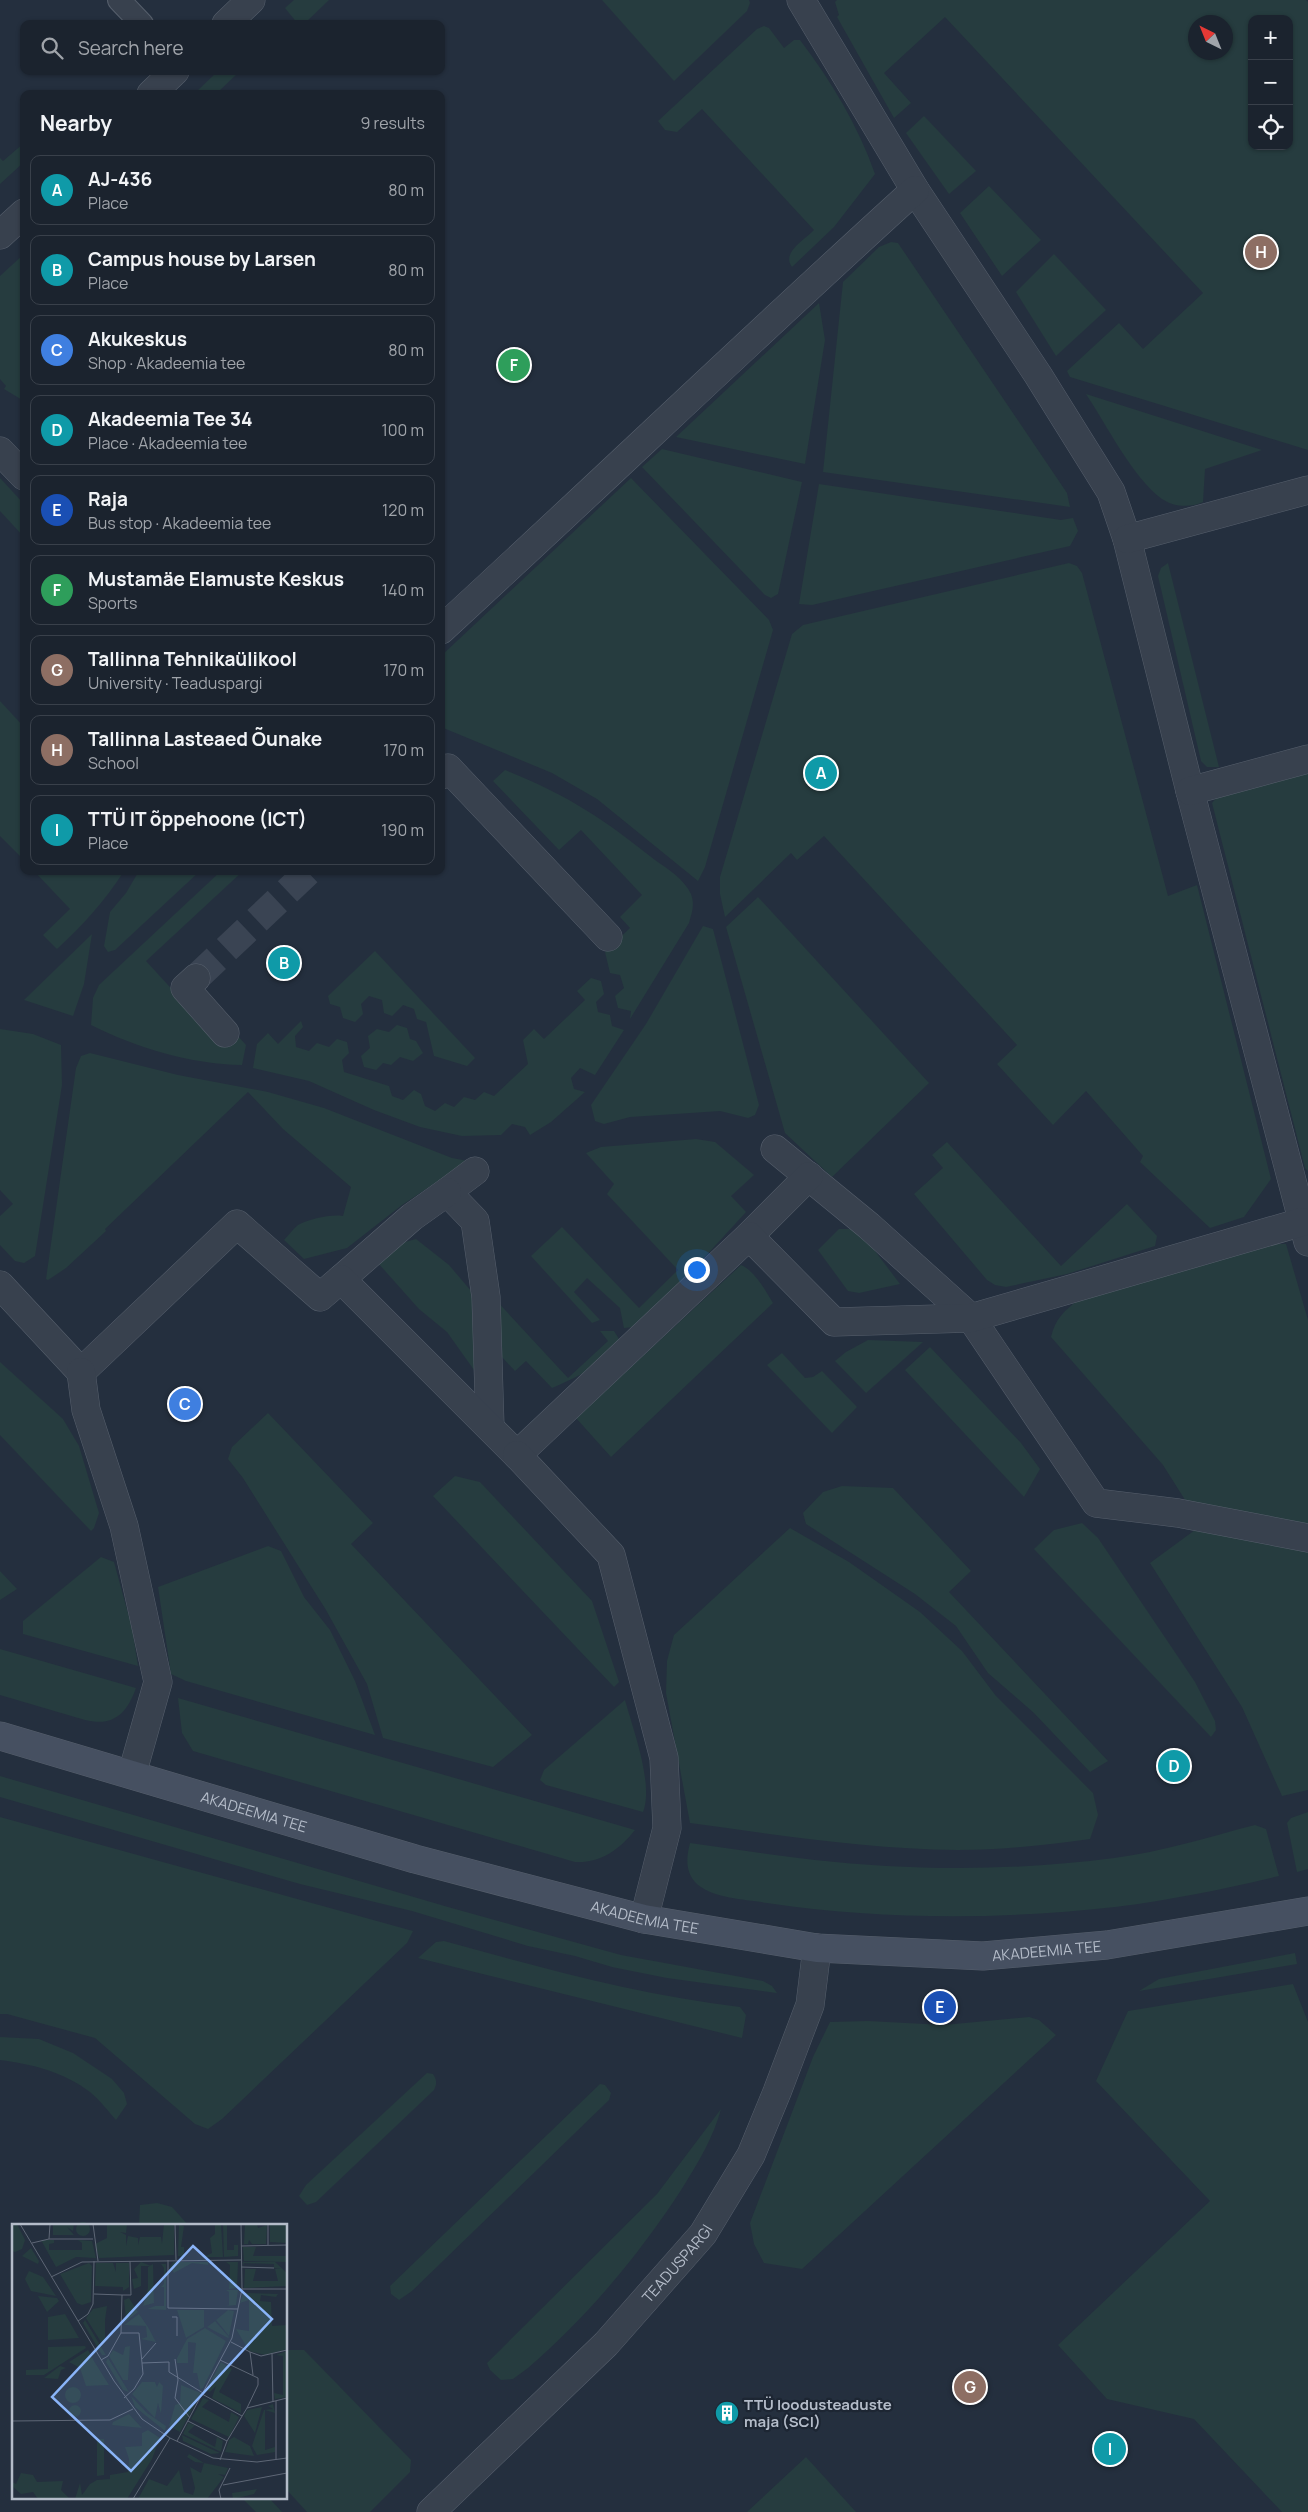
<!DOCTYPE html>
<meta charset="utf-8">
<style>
:root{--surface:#1b232e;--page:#242b36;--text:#f1f3f6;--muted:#a0a4aa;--line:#39404a;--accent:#d93025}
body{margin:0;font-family:Manrope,sans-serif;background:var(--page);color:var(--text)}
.controls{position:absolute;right:15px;top:15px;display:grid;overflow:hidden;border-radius:10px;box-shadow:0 1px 4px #0004}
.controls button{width:45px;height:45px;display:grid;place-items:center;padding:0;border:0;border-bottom:1px solid var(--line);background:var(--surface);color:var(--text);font:25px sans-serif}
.compass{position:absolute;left:1188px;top:15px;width:45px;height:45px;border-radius:50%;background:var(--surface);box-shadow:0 1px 4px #0004;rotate:317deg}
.you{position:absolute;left:696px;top:1269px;width:18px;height:18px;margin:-12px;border:4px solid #fff;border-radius:50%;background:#1a73e8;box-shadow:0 0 0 8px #1a73e833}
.badge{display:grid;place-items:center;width:32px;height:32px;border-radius:50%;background:var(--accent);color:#fff;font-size:16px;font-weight:700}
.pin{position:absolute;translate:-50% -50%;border:2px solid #fff;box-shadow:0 1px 5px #0006}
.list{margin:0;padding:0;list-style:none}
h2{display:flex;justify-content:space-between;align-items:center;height:65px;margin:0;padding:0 20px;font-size:21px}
h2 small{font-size:16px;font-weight:400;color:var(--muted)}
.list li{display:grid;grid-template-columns:32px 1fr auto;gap:15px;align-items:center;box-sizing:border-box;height:70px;margin:0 10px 10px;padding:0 10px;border:1px solid var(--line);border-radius:10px}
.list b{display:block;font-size:19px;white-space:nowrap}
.list p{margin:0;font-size:16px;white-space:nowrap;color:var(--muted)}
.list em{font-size:16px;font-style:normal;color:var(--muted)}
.icon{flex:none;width:28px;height:28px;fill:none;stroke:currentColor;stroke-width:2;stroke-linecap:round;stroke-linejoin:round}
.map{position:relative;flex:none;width:1308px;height:2512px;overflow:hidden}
.search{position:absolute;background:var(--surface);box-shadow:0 1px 4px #0004;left:20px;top:20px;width:425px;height:55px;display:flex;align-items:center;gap:12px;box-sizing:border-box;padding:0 18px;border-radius:10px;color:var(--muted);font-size:19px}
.panel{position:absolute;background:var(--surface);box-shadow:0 1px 4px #0004;left:20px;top:90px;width:425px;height:785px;border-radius:10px}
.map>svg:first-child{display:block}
.green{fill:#263c3f;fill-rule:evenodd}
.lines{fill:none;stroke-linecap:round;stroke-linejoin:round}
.street-tunnel{stroke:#3a4453;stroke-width:28;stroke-dasharray:28 14;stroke-linecap:butt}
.lane-casing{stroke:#565f6c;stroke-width:24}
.street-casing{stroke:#565f6c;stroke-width:29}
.secondary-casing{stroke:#565f6c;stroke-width:29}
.lane{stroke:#38414e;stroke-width:22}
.street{stroke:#38414e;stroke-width:28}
.secondary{stroke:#465061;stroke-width:28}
.labels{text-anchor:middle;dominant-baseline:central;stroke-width:4.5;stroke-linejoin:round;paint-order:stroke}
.street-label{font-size:15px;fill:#b4bcc9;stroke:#1d2633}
.poi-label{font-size:15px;font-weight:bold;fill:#b4bcc9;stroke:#1d2633;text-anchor:start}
.inset-road{fill:none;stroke:#5e6776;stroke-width:1}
.view{fill:#8ab4f8;fill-opacity:0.15;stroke:#8ab4f8;stroke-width:2.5}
.inset-edge{fill:none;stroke:#b4bcc9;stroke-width:2.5}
</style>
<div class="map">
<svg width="1308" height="2512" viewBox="0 0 1308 2512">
<rect width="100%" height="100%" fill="#242f3e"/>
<g class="green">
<path d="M 294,0 L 329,0 L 304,24 L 298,24 L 285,8 Z"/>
<path d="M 602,0 L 749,0 L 750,3 L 747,11 L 674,81 Z"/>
<path d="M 837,0 L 1306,0 L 1308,2 L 1308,450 L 1070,377 L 1067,371 L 1119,323 L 1143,349 L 1203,293 L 945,17 L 884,73 L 911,103 L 894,118 L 837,17 L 839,15 L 835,2 ZM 1252,19 L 1289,19 L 1289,146 L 1252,146 ZM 1196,22 L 1226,22 L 1226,52 L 1196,52 Z"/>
<path d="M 764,26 L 769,28 L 784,48 L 794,40 L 800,40 C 831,81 858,125 875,174 L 834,227 L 792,267 C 781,252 805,240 814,230 L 702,109 L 677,132 L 665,130 L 658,121 L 757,29 Z"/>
<path d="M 218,71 L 240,71 L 216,94 L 194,94 Z"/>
<path d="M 924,116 L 976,171 L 949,194 L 906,133 Z"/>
<path d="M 24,143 L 24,162 L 0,184 L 0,158 L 3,161 Z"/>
<path d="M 989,186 L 1041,240 L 1002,276 L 960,213 Z"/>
<path d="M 891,242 L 898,243 L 1067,493 L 1070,507 L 823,472 L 843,282 L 879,247 Z"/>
<path d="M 24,254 L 24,401 L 4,389 L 6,386 L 0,379 L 0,276 Z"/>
<path d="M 1054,254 L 1106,310 L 1056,356 L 1016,292 Z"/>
<path d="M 819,303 L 825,340 L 805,464 L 676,437 Z"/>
<path d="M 1086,394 L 1262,450 L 1205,469 L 1203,502 C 1190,508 1174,507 1162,499 C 1133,478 1106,424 1086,394 Z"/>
<path d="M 662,449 L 802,482 L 778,594 L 771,598 L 765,595 L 642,467 Z"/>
<path d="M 0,478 L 24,504 L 24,537 L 0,511 Z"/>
<path d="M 631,478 L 769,620 L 773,630 L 705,867 L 698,881 L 597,799 L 552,773 L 441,727 L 441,656 Z"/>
<path d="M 819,484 L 1061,520 L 1073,518 L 1078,531 L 1070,546 L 812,605 L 799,604 Z"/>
<path d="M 1069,563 L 1077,566 L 1082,573 L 1168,896 L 1197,885 L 1271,1179 L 1244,1217 L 1210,1228 L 1140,1162 L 1143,1156 L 1086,1091 L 1053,1125 L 997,1064 L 1017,1045 L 824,836 L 797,860 L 791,853 L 725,917 L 720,894 L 720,877 L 792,634 L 803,625 Z"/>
<path d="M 1168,563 L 1219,767 L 1207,767 L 1201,761 L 1158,576 L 1161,568 Z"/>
<path d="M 0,701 L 24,727 L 24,860 L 0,836 Z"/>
<path d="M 505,770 C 566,794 604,819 655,860 C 668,869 684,879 691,894 C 695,905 692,912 689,923 L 630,1019 L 631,1011 L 618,1008 L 615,996 L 624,988 L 620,975 L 610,973 L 605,952 L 630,928 L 620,917 L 642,895 L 581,830 L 559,850 L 493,781 Z"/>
<path d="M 1308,771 L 1308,1171 L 1305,1168 L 1212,803 L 1219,795 Z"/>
<path d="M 34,871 L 124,871 C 105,901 83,925 57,949 L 43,935 L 70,909 Z"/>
<path d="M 139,871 L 200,871 L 115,950 L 108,952 L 104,946 L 110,912 L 126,893 Z"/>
<path d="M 221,871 L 243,871 L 146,961 L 223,1045 L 236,1034 L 246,1045 L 242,1065 C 190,1064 137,1048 91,1025 L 93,998 L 99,985 Z"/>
<path d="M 758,897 L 929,1083 L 832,1177 L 785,1133 L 726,927 Z"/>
<path d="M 703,926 L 713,929 L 759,1105 L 755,1115 L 748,1118 L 720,1111 L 630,1117 L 604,1124 L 595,1121 L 591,1105 L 646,1024 Z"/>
<path d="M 92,934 L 84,984 L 73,1016 L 24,1000 Z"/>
<path d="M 375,951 L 475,1058 L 467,1066 L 434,1056 L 426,1022 L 417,1019 L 414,1009 L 403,1005 L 392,1016 L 384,1013 L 382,1000 L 369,996 L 361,1004 L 363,1014 L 355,1022 L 343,1018 L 340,1007 L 330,1004 L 328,996 Z"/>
<path d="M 591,978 L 601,981 L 604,994 L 596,1002 L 598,1012 L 610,1015 L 612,1026 L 624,1030 L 595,1075 L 580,1068 L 571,1078 L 574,1089 L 585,1092 L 551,1122 L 530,1135 L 525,1127 L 512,1124 L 501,1135 L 462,1136 L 420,1127 L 374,1110 L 309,1081 L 253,1068 L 257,1044 L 268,1033 L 278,1044 L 301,1021 L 303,1027 L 295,1036 L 296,1047 L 309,1051 L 317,1043 L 329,1047 L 337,1039 L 347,1042 L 349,1053 L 342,1060 L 344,1072 L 389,1086 L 392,1096 L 403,1100 L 414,1090 L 421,1094 L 425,1106 L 435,1111 L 445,1103 L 454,1107 L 464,1097 L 475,1100 L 484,1092 L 494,1096 L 528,1064 L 523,1040 L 534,1029 L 544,1039 L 585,1000 L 577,991 Z"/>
<path d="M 397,1025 L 407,1028 L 410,1039 L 416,1041 L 423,1053 L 413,1061 L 400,1057 L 391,1065 L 383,1063 L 376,1070 L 364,1067 L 361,1056 L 370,1048 L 368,1036 L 377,1029 L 389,1032 Z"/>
<path d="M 0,1029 L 33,1034 L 61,1045 L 62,1085 L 35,1256 L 24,1263 L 15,1261 L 0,1245 L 0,1216 L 13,1204 L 0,1190 Z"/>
<path d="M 90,1053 L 178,1075 L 268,1092 L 324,1108 L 452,1158 L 468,1161 L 402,1205 L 347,1248 L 304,1259 L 284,1240 C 288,1236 293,1229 298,1225 C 310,1219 330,1214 343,1216 L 351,1187 L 283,1129 L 248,1092 L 105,1229 L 106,1231 L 66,1268 L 48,1280 L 46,1279 L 76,1068 L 81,1056 Z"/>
<path d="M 696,1139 L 715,1142 L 754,1175 L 731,1196 L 746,1212 L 691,1272 L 634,1327 L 624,1328 L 620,1308 L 587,1278 L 574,1292 L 600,1320 L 592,1323 L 531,1256 L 562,1227 L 639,1308 L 678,1270 L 607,1194 L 614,1184 L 586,1153 L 601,1147 Z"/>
<path d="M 947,1142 L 1061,1266 L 1127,1204 L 1157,1236 L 1155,1246 L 1067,1274 L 1006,1287 L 995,1285 L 987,1280 L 914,1194 L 943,1168 L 932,1155 Z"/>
<path d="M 839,1229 L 852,1229 L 872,1247 L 900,1284 L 859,1293 L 848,1291 L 818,1250 Z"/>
<path d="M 416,1239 L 449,1265 L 477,1298 L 481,1373 L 474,1370 L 447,1332 L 419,1309 L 378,1263 L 398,1244 Z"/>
<path d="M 1272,1244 L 1286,1244 L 1308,1320 L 1308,1790 L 1282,1796 L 1242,1707 L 1150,1563 L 1195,1530 L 1187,1503 L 1163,1465 L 1051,1337 C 1055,1319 1064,1311 1078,1300 Z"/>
<path d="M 741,1265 C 755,1271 765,1290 773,1303 L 611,1457 L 576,1418 Z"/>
<path d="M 494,1298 L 568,1378 L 608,1341 L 600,1331 L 614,1331 L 619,1339 C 604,1365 578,1377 552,1388 L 526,1361 L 515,1371 L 500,1355 Z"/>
<path d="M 868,1340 L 923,1342 L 866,1393 L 835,1361 L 846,1352 Z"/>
<path d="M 930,1347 L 1021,1443 L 1040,1469 L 1024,1497 L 905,1370 Z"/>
<path d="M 782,1353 L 805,1378 L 813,1377 L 822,1371 L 857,1407 L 832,1433 L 767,1365 Z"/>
<path d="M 0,1362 L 63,1419 L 79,1446 L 99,1513 L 94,1528 L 91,1531 L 0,1435 Z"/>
<path d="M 268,1413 L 373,1523 L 351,1544 L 532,1735 L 493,1767 L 383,1738 L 367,1684 L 326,1610 L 243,1478 L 228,1459 L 232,1447 Z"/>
<path d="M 455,1476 L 480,1482 L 592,1601 L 619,1682 L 614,1687 L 433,1496 Z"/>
<path d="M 842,1486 L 893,1488 L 971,1571 L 949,1592 L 1108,1761 L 1090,1772 L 1034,1713 L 988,1673 L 956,1626 L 915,1594 L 806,1524 L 803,1513 L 823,1492 Z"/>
<path d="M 1082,1523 L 1098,1538 L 1195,1682 L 1215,1721 L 1216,1730 L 1211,1737 L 1034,1549 L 1054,1530 Z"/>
<path d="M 790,1528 L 849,1562 L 920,1612 L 962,1651 L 996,1696 L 1093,1793 L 1098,1815 L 1090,1839 C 1047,1845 1002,1850 958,1850 C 868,1849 778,1835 690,1823 L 666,1693 L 667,1661 L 674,1635 Z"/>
<path d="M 268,1546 L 281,1551 L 304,1597 L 330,1630 L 355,1681 L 375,1735 L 186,1681 L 171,1674 L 158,1587 Z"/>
<path d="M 101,1557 L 114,1562 L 132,1628 L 138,1666 L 23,1634 L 23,1621 Z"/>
<path d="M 0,1571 L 17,1589 L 0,1600 Z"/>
<path d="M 0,1649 L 136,1688 C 127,1713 114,1727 85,1720 L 0,1695 Z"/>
<path d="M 178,1698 L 635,1830 C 619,1850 601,1863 575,1862 L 193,1751 L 182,1733 Z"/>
<path d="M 625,1700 C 633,1729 654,1785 643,1812 L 546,1785 L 540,1780 L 544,1770 Z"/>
<path d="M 0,1776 L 448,1907 L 621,1955 L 763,1981 L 772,1986 L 777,1993 L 667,1978 L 612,1967 L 575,1956 L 528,1946 L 412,1911 L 300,1884 L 0,1797 Z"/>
<path d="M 1308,1812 L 1308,1869 L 1297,1872 L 1287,1823 L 1291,1818 Z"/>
<path d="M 0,1817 L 413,1931 L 407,1943 L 222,2119 L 208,2129 L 195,2124 L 95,2038 L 7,2014 L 0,2014 Z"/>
<path d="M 1255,1825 L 1266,1829 L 1279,1876 C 1225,1889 1170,1900 1115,1907 C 1000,1920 882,1920 767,1903 C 745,1899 716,1899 698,1885 C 685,1874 686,1858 690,1843 C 732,1849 773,1855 815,1860 C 914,1871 1015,1871 1114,1858 C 1162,1852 1208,1837 1255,1825 Z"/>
<path d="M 444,1941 C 542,1968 639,1995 740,2007 L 746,2015 L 742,2038 L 418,1958 L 436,1942 Z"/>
<path d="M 1295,1953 L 1297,1964 L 1139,1991 L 1159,1979 Z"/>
<path d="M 1293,1984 L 1308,2022 L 1308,2512 L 1282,2512 L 1194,2419 L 1107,2399 L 1058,2345 L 1210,2201 L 1096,2081 L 1128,2011 Z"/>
<path d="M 1029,2017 L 1039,2020 L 1056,2035 L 802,2269 L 764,2263 L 754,2244 L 750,2223 L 813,2057 L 830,2022 L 868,2021 L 944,2025 Z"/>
<path d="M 0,2037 L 39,2039 L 73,2053 L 112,2079 L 124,2093 L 127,2104 L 116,2120 C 108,2111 100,2100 90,2092 C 64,2072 32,2064 0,2060 Z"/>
<path d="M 427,2073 L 433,2074 C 437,2080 437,2084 434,2090 L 316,2202 L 307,2205 L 299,2196 L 306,2185 Z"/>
<path d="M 600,2084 L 605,2085 L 611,2093 L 609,2100 L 412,2291 L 399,2300 L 391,2294 L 390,2286 Z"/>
<path d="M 721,2109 C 714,2136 698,2163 683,2187 C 640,2254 588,2316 528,2368 L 513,2379 L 501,2380 L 490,2370 L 487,2363 L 657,2194 Z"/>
<path d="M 157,2203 L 172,2207 L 189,2226 L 139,2226 L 140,2205 Z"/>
<path d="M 286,2350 L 304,2350 L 411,2460 L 410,2472 L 370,2512 L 307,2512 L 286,2489 Z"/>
<path d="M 806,2457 L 856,2512 L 747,2512 Z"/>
<path d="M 242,2498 L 269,2498 L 282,2512 L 256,2512 Z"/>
</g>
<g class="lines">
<path class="street-tunnel" d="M 196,978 L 309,871"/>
<g class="lane-casing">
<path id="lane" d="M 119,0 L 142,24"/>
</g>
<g class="street-casing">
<g id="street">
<path d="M 801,0 L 915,190 L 1038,375 L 1111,492 L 1127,539 L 1190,791 L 1308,1242"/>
<path d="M 226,24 L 251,0"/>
<path d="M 151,94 L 175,71"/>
<path d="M 0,235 L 24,213"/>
<path d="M 0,451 L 24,476"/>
<path d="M 1127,539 L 1308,490"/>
<path d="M 441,630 C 600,484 755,335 915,190"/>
<path d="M 441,775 L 448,768 L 608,937"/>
<path d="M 1190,791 L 1308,759"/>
<path d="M 196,978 L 185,988 L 225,1033"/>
<path d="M 775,1149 L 869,1226 L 971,1318 L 1096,1503 L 1178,1513 L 1308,1538"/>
<path d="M 475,1171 L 447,1192 L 475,1221 L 486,1297 L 490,1427"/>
<path d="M 749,1236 L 809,1176"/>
<path d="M 341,1279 L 412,1217 L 447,1192"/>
<path d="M 0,1285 L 81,1372 L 237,1224 L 320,1297 L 341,1279 L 517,1455 L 749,1236 L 834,1322 L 971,1318 L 1302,1222"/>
<path d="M 81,1372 L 86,1410 L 124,1526 L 158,1682 L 132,1774"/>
<path d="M 517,1455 L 611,1555 L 664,1758 L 667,1828 L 644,1919"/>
<path id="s1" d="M 431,2512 L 606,2344 L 703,2234 L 751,2155 L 777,2092 L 810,2005 L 817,1948"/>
</g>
</g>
<g class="secondary-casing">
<g id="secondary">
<path id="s2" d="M 0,1736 L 415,1859 L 644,1919 L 817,1948 L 983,1956 L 1107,1945 L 1308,1911"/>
</g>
</g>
<use href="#lane" class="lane"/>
<use href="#street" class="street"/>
<use href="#secondary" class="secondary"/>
</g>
<defs>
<g id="building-disc" transform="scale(1.25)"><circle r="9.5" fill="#0f9aa8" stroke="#1d2633"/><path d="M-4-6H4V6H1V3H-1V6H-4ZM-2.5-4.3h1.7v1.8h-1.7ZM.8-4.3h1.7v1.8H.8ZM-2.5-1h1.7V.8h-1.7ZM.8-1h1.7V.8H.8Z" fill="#fff"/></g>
</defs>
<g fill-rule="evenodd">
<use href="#building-disc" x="727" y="2413"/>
</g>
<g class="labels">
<g class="street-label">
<text stroke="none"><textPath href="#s2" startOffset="265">AKADEEMIA TEE</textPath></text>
<text stroke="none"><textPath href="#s2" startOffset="670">AKADEEMIA TEE</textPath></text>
<text stroke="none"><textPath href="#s2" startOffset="1075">AKADEEMIA TEE</textPath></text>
<text stroke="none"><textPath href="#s1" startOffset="350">TEADUSPARGI</textPath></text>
</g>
<g class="poi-label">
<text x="744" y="2404">TTÜ loodusteaduste<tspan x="744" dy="17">maja (SCI)</tspan></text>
</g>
</g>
<g transform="translate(12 2224)">
<rect width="275" height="275" fill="#242f3e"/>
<path d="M64 5a7 7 0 1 1 14 0a7 7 0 1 1-14 0ZM 0,0 L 5,0 L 13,16 L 10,25 L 3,28 L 0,27 ZM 41,0 L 62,0 L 61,7 L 55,3 L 62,11 L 41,11 ZM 95,0 L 115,0 L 114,9 L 108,8 L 114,11 L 114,22 L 116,12 L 126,14 L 126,21 L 128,13 L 149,13 L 150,20 L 152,0 L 162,0 L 162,31 L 87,34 L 83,20 L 95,14 ZM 167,0 L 172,2 L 169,23 L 172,23 L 172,32 L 178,33 L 166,32 ZM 203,0 L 209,0 L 211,33 L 192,33 L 200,29 L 198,14 L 203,10 ZM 211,0 L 215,0 L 215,26 L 222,26 L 222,21 L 226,21 L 226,32 L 212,33 ZM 233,0 L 245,0 L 246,4 L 255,1 L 254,20 L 240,20 L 237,16 L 236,20 L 232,20 ZM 274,0 L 275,19 L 258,18 L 258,1 ZM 29,16 L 42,16 L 42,19 L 37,20 L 37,26 L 70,26 L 70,19 L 66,16 L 80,17 L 84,34 L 64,33 L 44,43 ZM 231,23 L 244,23 L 241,32 L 275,32 L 275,38 L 232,37 ZM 19,24 L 27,37 L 26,40 L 10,32 ZM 129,38 L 139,42 L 129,42 L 129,62 L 122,65 L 120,55 L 126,54 L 122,45 ZM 161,38 L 196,38 L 196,41 L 180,39 L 162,49 L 158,43 ZM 214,38 L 226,38 L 225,64 L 217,65 L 218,41 ZM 231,38 L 263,38 L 275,49 L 274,62 L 232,64 L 233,45 L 244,45 L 241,57 L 266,57 L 263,45 L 269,45 L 262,44 L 262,40 L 232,39 L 232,42 ZM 77,39 L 80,42 L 79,78 L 70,81 L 65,79 L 48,50 ZM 84,39 L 101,39 L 104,48 L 104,39 L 117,39 L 117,63 L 111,67 L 111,63 L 83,62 ZM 141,40 L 142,79 L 131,82 L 136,64 L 136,43 ZM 149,40 L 154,40 L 154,86 L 135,85 L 143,82 L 152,82 L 152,63 L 149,63 L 152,60 L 152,44 ZM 17,47 L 31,53 L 44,72 L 19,67 L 13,55 ZM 214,66 L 226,66 L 224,81 L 214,82 L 217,81 L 217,68 ZM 231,69 L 266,70 L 264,73 L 249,71 L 248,77 L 259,78 L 260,102 L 275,101 L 275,125 L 253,131 L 237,127 L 224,105 L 237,107 L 237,76 L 228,79 ZM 26,72 L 45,74 L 47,77 L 35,88 ZM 117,74 L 126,88 L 112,99 L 114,95 L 112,76 ZM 95,82 L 93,96 L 93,118 L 89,118 L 74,94 L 81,85 ZM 165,86 L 192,86 L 192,103 L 174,114 ZM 216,86 L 222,87 L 217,112 L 204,96 ZM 53,90 L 67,114 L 36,116 L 36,93 ZM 127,90 L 136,103 L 144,118 L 129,115 L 135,113 L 134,102 L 112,101 ZM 73,96 L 94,131 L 90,131 L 71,99 ZM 203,97 L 217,113 L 216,114 L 195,103 ZM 193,104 L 214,117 L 191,164 L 188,165 L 185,149 L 181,149 L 184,119 L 176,118 L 176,139 L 165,139 L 165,134 L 175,115 ZM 73,122 L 74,124 L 32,151 L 14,151 L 14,146 L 36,145 L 36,123 ZM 118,122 L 116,156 L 111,156 L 97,132 L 101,126 L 111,131 L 113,123 ZM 76,126 L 82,137 L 97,161 L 74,162 L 68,144 L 57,138 ZM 275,127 L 275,173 L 263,175 L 262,169 L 271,171 L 271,132 L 264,131 ZM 96,134 L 117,168 L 111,166 L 94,138 ZM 209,138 L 220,145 L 207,168 L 229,180 L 229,189 L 200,174 L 204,162 L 198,168 L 194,166 ZM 48,142 L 54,144 L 49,146 L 46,155 L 32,154 ZM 130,158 L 143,158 L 145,163 L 147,158 L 151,162 L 149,190 L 146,179 L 143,194 L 120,170 ZM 169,161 L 189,169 L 168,208 L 157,202 L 163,181 L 168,179 ZM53 171a8 8 0 1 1 16 0a8 8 0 1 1-16 0ZM 119,172 L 135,189 L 154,202 L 153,207 L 123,183 ZM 191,174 L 197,176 L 190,183 L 217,198 L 219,188 L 227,193 L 217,213 L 179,195 ZM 261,180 L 263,189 L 253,186 L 253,226 L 263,223 L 263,228 L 245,231 L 240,222 L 252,186 L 261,185 L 256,182 ZM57 187a6 6 0 1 1 12 0a6 6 0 1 1-12 0ZM 250,183 L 243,209 L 232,192 L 235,186 ZM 117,190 L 130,204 L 100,201 L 101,198 ZM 176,199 L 183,201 L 176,208 L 203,223 L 205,213 L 211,217 L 209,228 L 171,210 ZM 136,206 L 148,214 L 140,235 L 115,275 L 63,275 L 68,259 L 70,271 L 78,260 L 85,256 L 98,255 L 98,251 L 116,248 L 117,235 L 113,223 L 130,222 L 130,209 ZM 170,211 L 199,225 L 208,229 L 199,230 L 171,217 ZM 222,213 L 238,222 L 242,232 L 213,228 L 217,216 ZM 85,215 L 92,215 L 92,251 L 85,252 ZM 177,230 L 192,239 L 216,244 L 213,251 L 206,250 L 212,253 L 195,275 L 126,275 L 137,255 L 155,262 L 167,246 L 172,268 L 181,271 L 183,264 L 178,243 L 189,249 L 192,239 L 183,238 L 175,233 ZM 9,249 L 21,251 L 25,258 L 51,257 L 49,266 L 58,275 L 26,275 L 21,268 L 9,270 L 0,262 L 0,258 L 4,260 ZM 245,265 L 242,270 L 221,275 L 220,269 Z" fill="#263c3f"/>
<path class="inset-road" d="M 8,0 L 102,157 L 130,195 L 158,214 L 201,234 L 245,238 L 275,234M 38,0 L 37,15 L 81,15M 81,0 L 86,37M 163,0 L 164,36M 256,0 L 256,21M 20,19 L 37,15M 229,22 L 275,21M 156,36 L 156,84 L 226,85M 229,43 L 262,44M 39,53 L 70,38 L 229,36M 230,65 L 275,65M 82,70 L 110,71 L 109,109 L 127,109 L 130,139 L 157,138 L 157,148 L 191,169M 110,71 L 119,71 L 118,37M 160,93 L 165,93 L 165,112M 66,97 L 76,90 L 81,80 L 82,37M 219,118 L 238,128 L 241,151M 238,128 L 249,132 L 275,126M 260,130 L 261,178M 130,135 L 144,119M 163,135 L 166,156 L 163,174 L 178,194M 89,136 L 96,132 L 109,109M 208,136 L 246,154 L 246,161 L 235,184M 190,170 L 230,192M 112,174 L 122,165 L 131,150 L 130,139M 264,177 L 264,236M 0,197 L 98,196 L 121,185M 176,197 L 215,217M 165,217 L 220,114 L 230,65 L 229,0M 208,236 L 215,217 L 235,184 L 275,174M 211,261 L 275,249M 121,275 L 158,214M 209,275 L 207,266 L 218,244"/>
<path class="view" d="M 181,22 L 260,95 L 119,247 L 40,173 Z"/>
<rect width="275" height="275" class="inset-edge"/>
</g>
</svg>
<div class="controls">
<button>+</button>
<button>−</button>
<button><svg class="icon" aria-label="locate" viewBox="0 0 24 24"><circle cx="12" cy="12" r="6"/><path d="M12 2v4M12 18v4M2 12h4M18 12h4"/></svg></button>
</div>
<svg class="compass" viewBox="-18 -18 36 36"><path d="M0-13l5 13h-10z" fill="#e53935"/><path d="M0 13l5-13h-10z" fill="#a0a4aa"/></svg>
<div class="you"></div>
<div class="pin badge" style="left:821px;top:773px;background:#0f9aa8">A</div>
<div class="pin badge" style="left:284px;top:963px;background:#0f9aa8">B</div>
<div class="pin badge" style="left:185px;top:1404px;background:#3f7fe0">C</div>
<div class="pin badge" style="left:1174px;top:1766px;background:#0f9aa8">D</div>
<div class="pin badge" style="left:940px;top:2007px;background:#1a4fb4">E</div>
<div class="pin badge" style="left:514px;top:365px;background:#2e9e5b">F</div>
<div class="pin badge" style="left:970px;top:2387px;background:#8d6e63">G</div>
<div class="pin badge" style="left:1261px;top:252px;background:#8d6e63">H</div>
<div class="pin badge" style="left:1110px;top:2449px;background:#0f9aa8">I</div>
<div class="search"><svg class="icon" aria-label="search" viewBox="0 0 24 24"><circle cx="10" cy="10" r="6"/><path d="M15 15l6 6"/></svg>Search here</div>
<section class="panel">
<h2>Nearby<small>9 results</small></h2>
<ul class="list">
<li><span class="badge" style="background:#0f9aa8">A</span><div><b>AJ-436</b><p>Place</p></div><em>80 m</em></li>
<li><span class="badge" style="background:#0f9aa8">B</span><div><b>Campus house by Larsen</b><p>Place</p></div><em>80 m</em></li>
<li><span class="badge" style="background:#3f7fe0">C</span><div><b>Akukeskus</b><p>Shop · Akadeemia tee</p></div><em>80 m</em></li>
<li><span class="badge" style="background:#0f9aa8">D</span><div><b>Akadeemia Tee 34</b><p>Place · Akadeemia tee</p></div><em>100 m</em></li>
<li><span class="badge" style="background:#1a4fb4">E</span><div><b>Raja</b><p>Bus stop · Akadeemia tee</p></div><em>120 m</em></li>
<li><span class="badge" style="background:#2e9e5b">F</span><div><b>Mustamäe Elamuste Keskus</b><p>Sports</p></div><em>140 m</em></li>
<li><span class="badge" style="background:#8d6e63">G</span><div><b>Tallinna Tehnikaülikool</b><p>University · Teaduspargi</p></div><em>170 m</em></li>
<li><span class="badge" style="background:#8d6e63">H</span><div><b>Tallinna Lasteaed Õunake</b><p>School</p></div><em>170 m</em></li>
<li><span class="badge" style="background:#0f9aa8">I</span><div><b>TTÜ IT õppehoone (ICT)</b><p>Place</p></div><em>190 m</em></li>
</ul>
</section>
</div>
